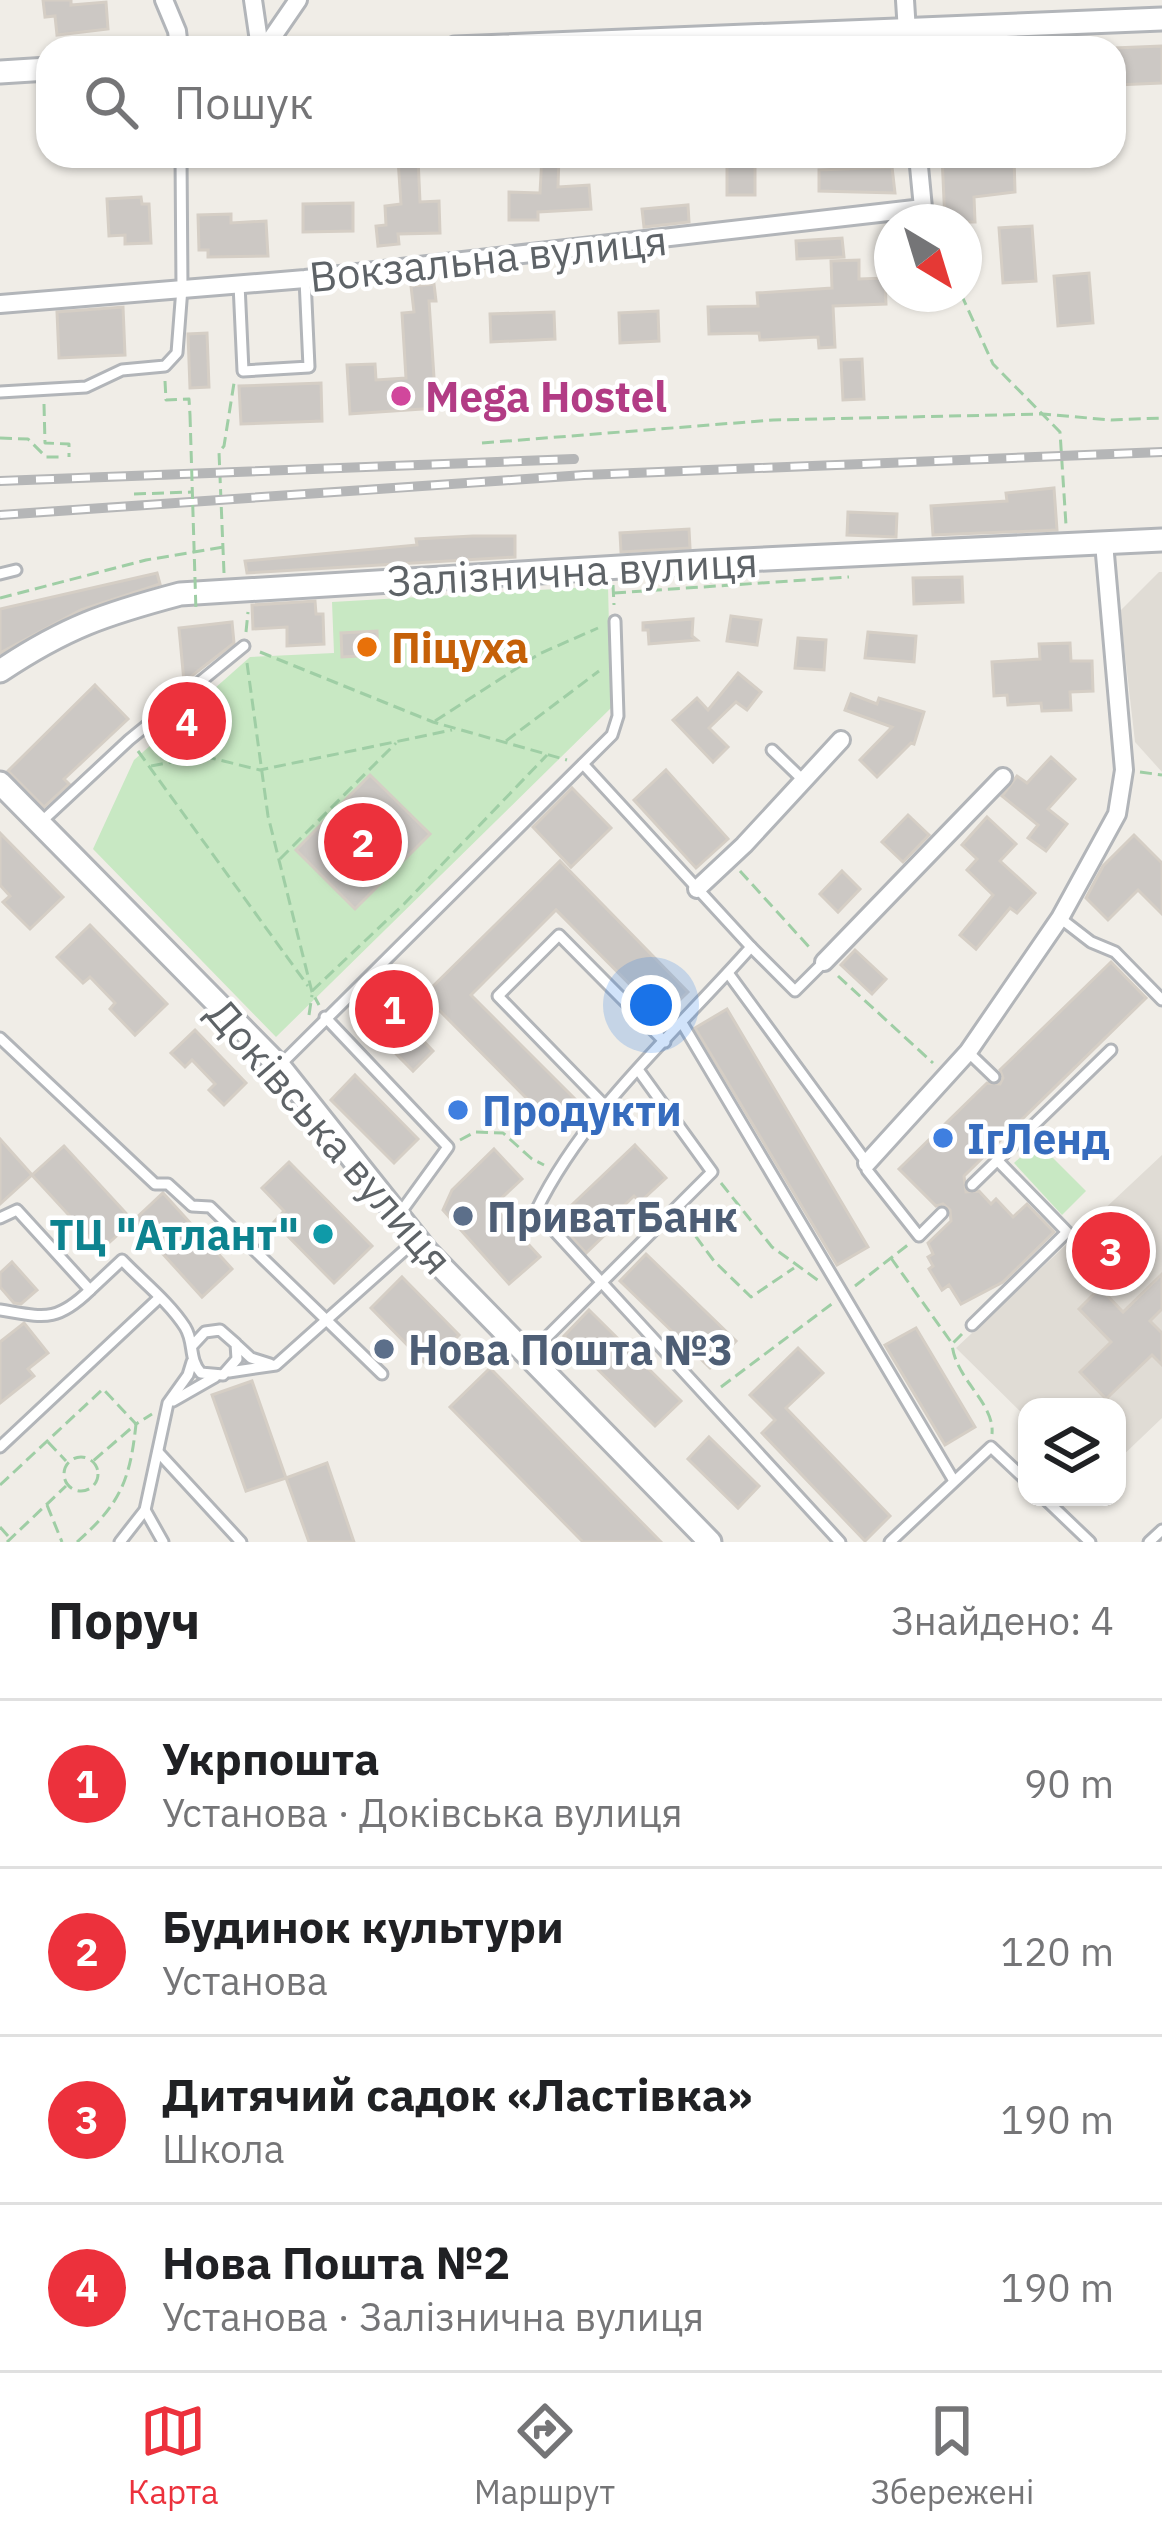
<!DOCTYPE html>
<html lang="uk">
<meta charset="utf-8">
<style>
:root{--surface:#fff;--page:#f2f2f2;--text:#202124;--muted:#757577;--line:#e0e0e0;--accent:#ec313c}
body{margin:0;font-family:"IBM Plex Sans",sans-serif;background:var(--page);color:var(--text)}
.controls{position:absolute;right:36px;bottom:36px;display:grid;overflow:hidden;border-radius:24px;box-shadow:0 3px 9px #0004}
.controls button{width:108px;height:108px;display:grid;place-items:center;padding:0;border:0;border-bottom:3px solid var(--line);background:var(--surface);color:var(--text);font:60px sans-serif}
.compass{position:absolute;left:874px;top:204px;width:108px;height:108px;border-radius:50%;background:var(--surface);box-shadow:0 3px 9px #0004;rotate:142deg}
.you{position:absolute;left:651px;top:1005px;width:42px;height:42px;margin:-30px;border:9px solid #fff;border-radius:50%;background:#1a73e8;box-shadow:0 0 0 18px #1a73e833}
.badge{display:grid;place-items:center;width:78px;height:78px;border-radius:50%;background:var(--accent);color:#fff;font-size:39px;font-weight:700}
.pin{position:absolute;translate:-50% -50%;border:6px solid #fff;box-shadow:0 3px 12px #0006}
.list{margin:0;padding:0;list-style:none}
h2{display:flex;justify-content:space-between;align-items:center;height:156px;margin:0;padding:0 48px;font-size:51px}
h2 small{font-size:39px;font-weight:400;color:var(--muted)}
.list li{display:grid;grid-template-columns:78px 1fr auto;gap:36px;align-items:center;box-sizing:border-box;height:168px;padding:0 48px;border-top:3px solid var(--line)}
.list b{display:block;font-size:45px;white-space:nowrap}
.list p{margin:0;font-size:39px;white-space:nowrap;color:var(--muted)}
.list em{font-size:39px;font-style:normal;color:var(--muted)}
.icon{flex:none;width:66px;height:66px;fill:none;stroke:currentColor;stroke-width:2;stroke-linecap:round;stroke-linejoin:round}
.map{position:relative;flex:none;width:1162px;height:1542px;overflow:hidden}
.search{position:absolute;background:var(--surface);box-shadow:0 3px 9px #0004;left:36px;right:36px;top:36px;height:132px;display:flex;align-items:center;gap:30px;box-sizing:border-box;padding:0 42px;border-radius:36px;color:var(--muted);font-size:45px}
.sheet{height:828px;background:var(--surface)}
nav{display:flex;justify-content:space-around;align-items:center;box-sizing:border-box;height:168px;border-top:3px solid var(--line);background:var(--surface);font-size:33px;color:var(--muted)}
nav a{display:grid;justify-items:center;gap:6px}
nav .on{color:var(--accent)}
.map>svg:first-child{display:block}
.education{fill:#e0dcd5}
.green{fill:#c8e8c3}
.building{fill:#ccc8c4;stroke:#d5cec5;stroke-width:3}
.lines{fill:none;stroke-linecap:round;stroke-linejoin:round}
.service-casing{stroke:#b2b5b9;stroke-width:15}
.minor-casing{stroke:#b2b5b9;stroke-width:22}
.tertiary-casing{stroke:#b2b5b9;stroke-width:27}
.path{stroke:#9fcea5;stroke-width:3;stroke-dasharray:12 6;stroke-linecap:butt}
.service{stroke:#fff;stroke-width:9}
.minor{stroke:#fff;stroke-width:16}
.tertiary{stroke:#fff;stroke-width:21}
.rail-casing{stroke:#b5b6b7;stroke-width:10}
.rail{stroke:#fff;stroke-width:6;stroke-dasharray:18;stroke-linecap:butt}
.path-bridge{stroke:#9fcea5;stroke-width:3;stroke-dasharray:12 6;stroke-linecap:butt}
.hotel-dot{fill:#d1479c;stroke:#fff;stroke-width:4.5}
.food-dot{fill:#e8710a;stroke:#fff;stroke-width:4.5}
.shop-dot{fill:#3f7fe0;stroke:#fff;stroke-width:4.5}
.service-dot{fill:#5c6f8a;stroke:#fff;stroke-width:4.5}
.culture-dot{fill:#0f9aa8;stroke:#fff;stroke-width:4.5}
.labels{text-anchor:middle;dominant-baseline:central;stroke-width:9;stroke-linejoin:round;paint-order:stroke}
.street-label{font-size:42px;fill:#5e6367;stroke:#fff}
.hotel-label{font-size:42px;font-weight:bold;fill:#b23c85;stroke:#fff;text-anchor:start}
.food-label{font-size:42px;font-weight:bold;fill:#c56008;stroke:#fff;text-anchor:start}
.shop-label{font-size:42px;font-weight:bold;fill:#366cbe;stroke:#fff;text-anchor:start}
.service-label{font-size:42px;font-weight:bold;fill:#4e5e75;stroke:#fff;text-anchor:start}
.culture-label{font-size:42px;font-weight:bold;fill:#0d838f;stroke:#fff;text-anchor:end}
</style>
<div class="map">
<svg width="1162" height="1542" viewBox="0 0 1162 1542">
<rect width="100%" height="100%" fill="#f0ede7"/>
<g class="education">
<path d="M 1159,572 L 1162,572 L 1162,772 L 1135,742 L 1120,611 Z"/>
<path d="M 1162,1155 L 1162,1418 L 1117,1461 L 1117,1407 L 1027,1407 L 1027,1418 L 956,1348 Z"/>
</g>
<g class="green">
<path d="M 608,586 L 611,708 L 276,1037 L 93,849 L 134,760 L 250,657 L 334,653 L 332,602 Z"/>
<path d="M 1037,1142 L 1086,1191 L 1062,1215 L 1014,1163 Z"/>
</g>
<g class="building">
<path d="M 43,0 L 71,0 L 71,5 L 106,2 L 108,29 L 57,35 L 55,16 L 45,17 Z"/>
<path d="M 1162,46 L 1162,83 L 1117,85 L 1115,48 Z"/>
<path d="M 542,156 L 559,156 L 558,187 L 589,185 L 591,209 L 538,212 L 538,220 L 509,220 L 509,192 L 540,193 Z"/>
<path d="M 942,156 L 1014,156 L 1015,192 L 974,197 L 975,222 L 945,222 Z"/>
<path d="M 418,158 L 420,202 L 439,201 L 440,233 L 398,234 L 399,244 L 378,246 L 376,226 L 386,225 L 385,206 L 401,204 L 398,159 Z"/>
<rect x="727" y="160" width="28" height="35"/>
<path d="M 892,167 L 895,193 L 819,191 L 819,170 Z"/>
<path d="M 141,197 L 142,204 L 149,204 L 151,243 L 125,244 L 125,235 L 109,236 L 107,199 Z"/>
<path d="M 353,203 L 353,231 L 303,232 L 303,204 Z"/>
<path d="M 688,205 L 689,222 L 644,227 L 642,209 Z"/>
<path d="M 231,214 L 231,223 L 266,221 L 268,256 L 208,257 L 208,250 L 199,250 L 198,215 Z"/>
<path d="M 1032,226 L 1036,281 L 1003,283 L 999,228 Z"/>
<path d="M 842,238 L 844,257 L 797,259 L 796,241 Z"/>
<path d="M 859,260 L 859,279 L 885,278 L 886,304 L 833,306 L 835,347 L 819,348 L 818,337 L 760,340 L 759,333 L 709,334 L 708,307 L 758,306 L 757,293 L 832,288 L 831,261 Z"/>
<path d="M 1089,273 L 1093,323 L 1058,326 L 1054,276 Z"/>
<path d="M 434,284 L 436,301 L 429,301 L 436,408 L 350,414 L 347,365 L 375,364 L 376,380 L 406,378 L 402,313 L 414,312 L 411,286 Z"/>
<path d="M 123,307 L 125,355 L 59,358 L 57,312 Z"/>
<path d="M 658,311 L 659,341 L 620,343 L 619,313 Z"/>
<path d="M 554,312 L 555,339 L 491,342 L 490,314 Z"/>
<path d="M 207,333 L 209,387 L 190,388 L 188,334 Z"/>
<path d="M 862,359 L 864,399 L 843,400 L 841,360 Z"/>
<path d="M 321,383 L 322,421 L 241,424 L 239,386 Z"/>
<path d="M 1054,488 L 1057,530 L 933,535 L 931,506 L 1007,501 L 1006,493 Z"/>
<path d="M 848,512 L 897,514 L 896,537 L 847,535 Z"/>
<path d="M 689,529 L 690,548 L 621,552 L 620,533 Z"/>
<path d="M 473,536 L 515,536 L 515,557 L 247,573 L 245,561 L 417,545 L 416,539 Z"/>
<path d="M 157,573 L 160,584 L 81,610 L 0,653 L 0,609 Z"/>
<path d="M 962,577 L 963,602 L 914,604 L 913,578 Z"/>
<path d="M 315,601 L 316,614 L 323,614 L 324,644 L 287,646 L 287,627 L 253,629 L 252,605 Z"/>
<path d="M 731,616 L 761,620 L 757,645 L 727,641 Z"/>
<path d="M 693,619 L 692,636 L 697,640 L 649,644 L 648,630 L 643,630 L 643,623 Z"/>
<path d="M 232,622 L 234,643 L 184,682 L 179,628 Z"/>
<path d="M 377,631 L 378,655 L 342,657 L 341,633 Z"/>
<path d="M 868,632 L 916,636 L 914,662 L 865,658 Z"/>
<path d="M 798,638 L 826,640 L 824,670 L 795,668 Z"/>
<path d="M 1070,643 L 1071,661 L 1092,661 L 1093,691 L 1070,692 L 1071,710 L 1042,711 L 1041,703 L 1008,705 L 1007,695 L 994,696 L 992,662 L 1040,659 L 1039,644 Z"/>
<path d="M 738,673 L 761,692 L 747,710 L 736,702 L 709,728 L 728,747 L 713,762 L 673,720 L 697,698 L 708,710 Z"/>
<path d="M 95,685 L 128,719 L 64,779 L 69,784 L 44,807 L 8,771 Z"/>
<path d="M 851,694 L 877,704 L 879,698 L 924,712 L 914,744 L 911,743 L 877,777 L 860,760 L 892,727 L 845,710 Z"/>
<path d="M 1051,757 L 1075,779 L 1048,809 L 1067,824 L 1046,851 L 1028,838 L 1038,825 L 1002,796 L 1017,776 L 1027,783 Z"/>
<path d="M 666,770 L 728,839 L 696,868 L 634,800 Z"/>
<path d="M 370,775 L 430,834 L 355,909 L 296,850 Z"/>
<path d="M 572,788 L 611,828 L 571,867 L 533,827 Z"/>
<path d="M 908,815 L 929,835 L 903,862 L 882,842 Z"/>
<path d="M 987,817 L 1016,844 L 1000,861 L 1035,893 L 1017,913 L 1010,908 L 976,949 L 960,935 L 993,895 L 967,870 L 977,859 L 962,845 Z"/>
<path d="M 0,833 L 63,897 L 30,929 L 3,902 L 10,896 L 0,885 Z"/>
<path d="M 1134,835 L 1162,863 L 1162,914 L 1138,890 L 1108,920 L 1086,898 L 1103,866 Z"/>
<path d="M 560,861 L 688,992 L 662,1017 L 556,910 L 471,995 L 576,1100 L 552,1124 L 435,1006 L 412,1029 L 433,1051 L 413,1071 L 354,1011 L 396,968 L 424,995 Z"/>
<path d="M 842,871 L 860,889 L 838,912 L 820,894 Z"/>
<path d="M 90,925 L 167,1004 L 135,1035 L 110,1009 L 115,1003 L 90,977 L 83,983 L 57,957 Z"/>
<path d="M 855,950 L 886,979 L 872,994 L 841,965 Z"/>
<path d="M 1111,962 L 1146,998 L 964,1176 L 966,1192 L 979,1191 L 991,1204 L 996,1199 L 1013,1217 L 1027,1204 L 1054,1232 L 1003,1282 L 961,1304 L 949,1285 L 942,1290 L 929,1269 L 933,1266 L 928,1257 L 933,1254 L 928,1243 L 951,1221 L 950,1210 L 943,1204 L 936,1206 L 899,1169 L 987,1083 L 1000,1084 L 1003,1078 L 1000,1070 Z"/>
<path d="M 727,1009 L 868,1247 L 837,1265 L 695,1028 Z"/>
<path d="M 195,1030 L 246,1083 L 224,1105 L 209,1090 L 215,1084 L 192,1060 L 185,1067 L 171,1053 Z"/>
<path d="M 355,1075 L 418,1139 L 394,1163 L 331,1100 Z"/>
<path d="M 0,1139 L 32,1175 L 0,1204 Z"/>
<path d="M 635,1145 L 666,1178 L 640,1202 L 634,1196 L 607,1222 L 612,1228 L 586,1253 L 556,1220 Z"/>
<path d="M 64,1146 L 133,1221 L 101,1250 L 32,1175 Z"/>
<path d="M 494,1149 L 522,1179 L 493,1206 L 540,1257 L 509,1284 L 443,1210 L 452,1190 Z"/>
<path d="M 289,1162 L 372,1246 L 334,1283 L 274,1222 L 284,1211 L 262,1188 Z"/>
<path d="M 163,1193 L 232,1269 L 202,1297 L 133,1221 Z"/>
<path d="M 646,1254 L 736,1341 L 710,1368 L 620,1281 Z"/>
<path d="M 12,1262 L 37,1290 L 21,1304 L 14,1303 L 0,1287 L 0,1273 Z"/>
<path d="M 1162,1274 L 1162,1309 L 1150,1321 L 1162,1333 L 1162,1365 L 1152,1355 L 1106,1399 L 1080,1372 L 1111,1342 L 1079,1309 L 1100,1288 L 1123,1312 Z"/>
<path d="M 402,1277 L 459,1335 L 428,1366 L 371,1308 Z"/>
<path d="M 589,1310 L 681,1401 L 655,1426 L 564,1336 Z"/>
<path d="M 24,1323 L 48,1353 L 28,1369 L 34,1376 L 0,1403 L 0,1342 Z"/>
<path d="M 916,1328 L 975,1427 L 945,1445 L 885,1345 Z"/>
<path d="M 798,1348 L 823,1373 L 786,1408 L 890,1516 L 865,1541 L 762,1433 L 775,1420 L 750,1395 Z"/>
<path d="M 490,1368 L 661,1542 L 583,1542 L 450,1407 Z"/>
<path d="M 252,1381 L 286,1478 L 246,1491 L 212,1395 Z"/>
<path d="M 709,1437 L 759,1486 L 738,1508 L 688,1459 Z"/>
<path d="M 327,1463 L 354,1542 L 309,1542 L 286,1478 Z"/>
</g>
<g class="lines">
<g class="service-casing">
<g id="service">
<path d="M 239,284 L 243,371 L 309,367 L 305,279"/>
<path d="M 0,392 L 86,387 L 122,370 L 165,366 L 177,353 L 182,288 L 181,156"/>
<path d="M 0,574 L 16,570"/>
<path d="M 772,750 L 803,780"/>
<path d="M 583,764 L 751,947 C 677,1031 585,1110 536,1211 L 840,1542"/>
<path d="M 40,823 L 129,740 L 244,646"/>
<path d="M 1060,918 L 1091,942 L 1115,952 L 1162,1000"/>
<path d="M 751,947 L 795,991 L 824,962"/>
<path d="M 728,973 L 867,1163 L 867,1170 L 919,1236 L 942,1213"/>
<path d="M 325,1017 L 448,1147 L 398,1216"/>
<path d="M 682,1023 L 954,1481"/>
<path d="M 0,1038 L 155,1184 L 168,1184 L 192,1206 L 210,1207 L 382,1374"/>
<path d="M 968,1052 L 994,1077"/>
<path d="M 279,1066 L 612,735 L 618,716 L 615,621"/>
<path d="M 606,1107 L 498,996 L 559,935 L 665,1042"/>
<path d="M 972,1185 L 1111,1050"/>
<path d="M 0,1218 L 17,1210 L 90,1290 L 122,1260 C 142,1281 169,1302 185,1327 C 195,1343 188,1358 201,1373 L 223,1375 L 237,1359 L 236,1344 L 220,1330 L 205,1332 L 192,1346"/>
<path d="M 0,1310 C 44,1317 56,1323 90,1290"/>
<path d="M 972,1325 L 1067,1232 L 997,1160"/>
<path d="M 238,1346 L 251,1358 L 270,1364"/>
<path d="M 528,1356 L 712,1172 L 639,1071"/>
<path d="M 229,1372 L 276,1365 L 416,1240"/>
<path d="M 173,1401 L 215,1377"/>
<path d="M 0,1447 L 159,1298"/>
<path d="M 158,1452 L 241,1542"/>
<path d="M 1043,1497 L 1090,1542"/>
<path d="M 145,1510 L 163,1542"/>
<path d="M 120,1542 L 145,1510 L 168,1403 L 188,1375 L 192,1362"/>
<path d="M 890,1542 L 991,1447 L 1027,1481"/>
<path d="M 1149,1542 L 1162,1530"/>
</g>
</g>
<g class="minor-casing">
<g id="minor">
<path d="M 164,0 L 177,31 L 179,48"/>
<path d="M 253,0 L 260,48"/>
<path d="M 905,0 L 908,48"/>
<path d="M 265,48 L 298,0"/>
<path d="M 0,304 L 305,279 L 923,208 L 918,156"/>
<path d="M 697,889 L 744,845 L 841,740"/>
<path d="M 824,962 L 1003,777"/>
<path d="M 867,1163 L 968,1052 L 1060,918 L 1117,814 L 1124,770 L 1104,543"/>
</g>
</g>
<g class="tertiary-casing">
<g id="tertiary">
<path d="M 455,48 L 1162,19"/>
<path d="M 0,72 L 48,69"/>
<path d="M 0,671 C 66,627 105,614 180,594 L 702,562 L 1162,540"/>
<path d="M 0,783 L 279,1066 L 427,1252 L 710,1542"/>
</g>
</g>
<g class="path">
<path d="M 961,294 L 993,364 L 1060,432 L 1066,525"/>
<path d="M 165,381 L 166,400 L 189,399 L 190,415"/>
<path d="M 44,404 L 45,443 L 69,444 L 69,457"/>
<path d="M 0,438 L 28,439 L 46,457 L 61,457"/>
<path d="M 482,443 L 773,420 L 1043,414 L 1111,420 L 1162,418"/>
<path d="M 134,494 L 192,492"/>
<path d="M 135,503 L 217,499"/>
<path d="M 224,573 L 219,452 L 224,446 L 234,383"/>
<path d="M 613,585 L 614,605"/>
<path d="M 614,593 L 849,577"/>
<path d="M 0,598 L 146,560 L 223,547"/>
<path d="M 246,632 L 248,612"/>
<path d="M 260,652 L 433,722 L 567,760"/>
<path d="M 247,663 L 268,816 L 312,992 L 319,1005"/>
<path d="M 435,721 L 539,654 L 598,628"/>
<path d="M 506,741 L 599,671"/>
<path d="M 138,751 L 308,986"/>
<path d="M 151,766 L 203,756 L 260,770 L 452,730"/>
<path d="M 1140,772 L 1162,775"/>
<path d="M 280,859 L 396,743"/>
<path d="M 740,871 L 810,948"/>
<path d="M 838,976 L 933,1063"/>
<path d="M 312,991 L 404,904 L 547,755"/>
<path d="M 309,1015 L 312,995"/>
<path d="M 460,1140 L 475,1132 L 503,1133 L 532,1159 L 544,1165"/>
<path d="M 721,1183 L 772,1247 L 819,1281"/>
<path d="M 685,1222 L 714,1261 L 751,1297 L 794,1268"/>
<path d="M 891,1258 L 951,1342"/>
<path d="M 855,1286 L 909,1244"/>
<path d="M 962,1334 L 952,1344 C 955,1379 995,1403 992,1434"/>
<path d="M 721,1387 L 833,1303"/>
<path d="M 48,1442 L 66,1461"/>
<circle cx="81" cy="1474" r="17"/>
<path d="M 0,1485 L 103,1389 L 136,1424 L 152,1414"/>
<path d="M 47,1505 L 62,1542"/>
<path d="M 0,1527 L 9,1537"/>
<path d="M 7,1542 L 66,1486"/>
<path d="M 77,1542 C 120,1504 130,1481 136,1424 L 93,1461"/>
</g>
<use href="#service" class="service"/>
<use href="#minor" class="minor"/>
<use href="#tertiary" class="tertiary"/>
<g class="rail-casing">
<g id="rail">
<path d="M 0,481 L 574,459"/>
<path d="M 0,515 L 584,475 L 1162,452"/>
</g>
</g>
<use href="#rail" class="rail"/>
<path class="path-bridge" d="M 190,415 L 196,612"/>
</g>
<circle class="hotel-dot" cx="401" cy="396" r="12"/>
<circle class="food-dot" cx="367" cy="647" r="12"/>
<g class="shop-dot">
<circle cx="458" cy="1110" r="12"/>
<circle cx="943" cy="1138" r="12"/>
</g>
<g class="service-dot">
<circle cx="463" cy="1216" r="12"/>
<circle cx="384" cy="1349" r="12"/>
</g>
<circle class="culture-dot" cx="323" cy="1234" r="12"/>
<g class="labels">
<g class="street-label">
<text transform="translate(488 258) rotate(-6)">Вокзальна вулиця</text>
<text transform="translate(572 571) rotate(-3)">Залізнична вулиця</text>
<text transform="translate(330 1136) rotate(49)">Доківська вулиця</text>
</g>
<g class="hotel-label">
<text x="425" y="396">Mega Hostel</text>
</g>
<g class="food-label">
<text x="391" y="647">Піцуха</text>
</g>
<g class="shop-label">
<text x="482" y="1110">Продукти</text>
<text x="967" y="1138">ІгЛенд</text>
</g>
<g class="service-label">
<text x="487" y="1216">ПриватБанк</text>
<text x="408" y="1349">Нова Пошта №3</text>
</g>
<g class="culture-label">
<text x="299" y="1234">ТЦ "Атлант"</text>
</g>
</g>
</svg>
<div class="controls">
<button><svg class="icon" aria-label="layers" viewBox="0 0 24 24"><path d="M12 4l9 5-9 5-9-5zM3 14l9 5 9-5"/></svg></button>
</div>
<svg class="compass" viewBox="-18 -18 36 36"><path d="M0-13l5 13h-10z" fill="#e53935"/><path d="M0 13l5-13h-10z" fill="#757577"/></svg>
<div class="you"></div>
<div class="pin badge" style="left:394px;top:1009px">1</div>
<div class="pin badge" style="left:363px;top:842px">2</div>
<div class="pin badge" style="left:1111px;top:1251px">3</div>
<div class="pin badge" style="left:187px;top:721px">4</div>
<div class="search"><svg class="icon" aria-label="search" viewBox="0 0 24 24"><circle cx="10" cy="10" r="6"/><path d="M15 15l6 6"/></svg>Пошук</div>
</div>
<section class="sheet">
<h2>Поруч<small>Знайдено: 4</small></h2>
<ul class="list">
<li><span class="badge">1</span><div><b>Укрпошта</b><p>Установа · Доківська вулиця</p></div><em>90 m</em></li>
<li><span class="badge">2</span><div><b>Будинок культури</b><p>Установа</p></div><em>120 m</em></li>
<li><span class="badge">3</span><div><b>Дитячий садок «Ластівка»</b><p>Школа</p></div><em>190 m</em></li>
<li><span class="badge">4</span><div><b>Нова Пошта №2</b><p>Установа · Залізнична вулиця</p></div><em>190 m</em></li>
</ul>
</section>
<nav>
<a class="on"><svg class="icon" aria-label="map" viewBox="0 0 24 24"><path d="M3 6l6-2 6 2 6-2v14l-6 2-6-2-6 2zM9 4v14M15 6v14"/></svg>Карта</a>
<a><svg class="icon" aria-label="directions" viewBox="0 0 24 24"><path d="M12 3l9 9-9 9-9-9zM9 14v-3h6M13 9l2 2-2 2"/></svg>Маршрут</a>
<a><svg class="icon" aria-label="saved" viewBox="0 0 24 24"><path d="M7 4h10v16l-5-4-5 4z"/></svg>Збережені</a>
</nav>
